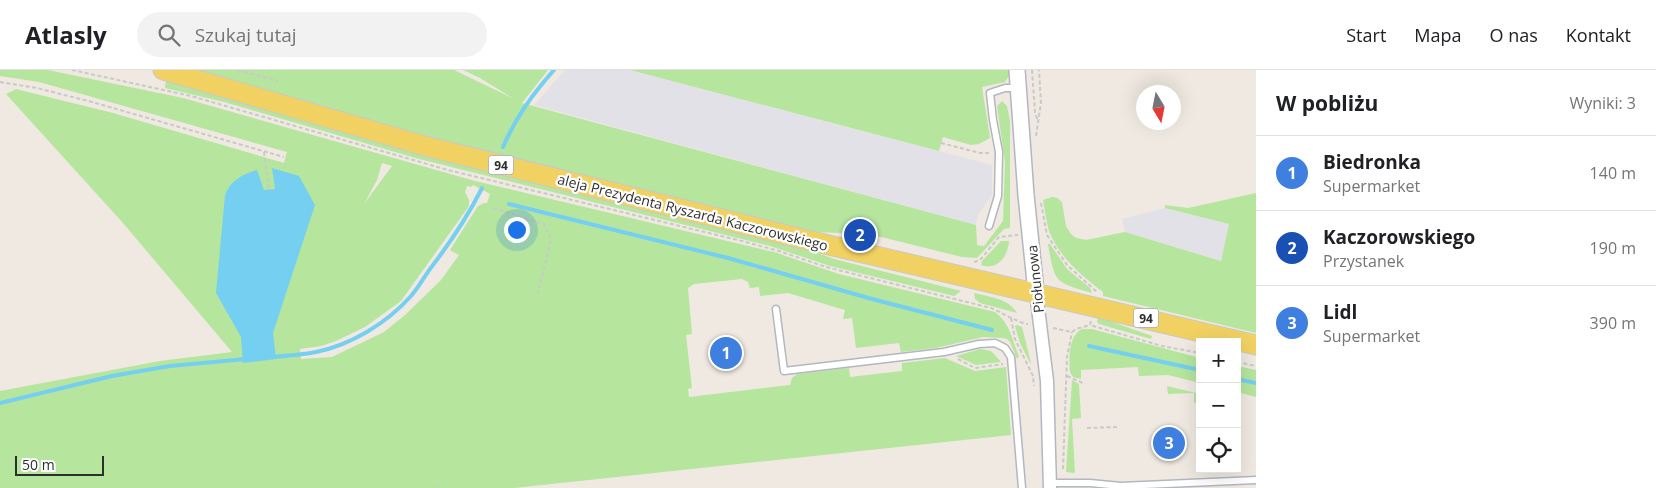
<!DOCTYPE html>
<html lang="pl">
<meta charset="utf-8">
<style>
:root{--surface:#fff;--page:#f2f2f2;--text:#202124;--muted:#757577;--line:#e0e0e0;--accent:#0b8043}
body{margin:0;font-family:"Open Sans",sans-serif;background:var(--page);color:var(--text)}
.controls{position:absolute;right:15px;bottom:15px;display:grid;overflow:hidden;border-radius:0px;box-shadow:0 5px 20px #0002}
.controls button{width:45px;height:45px;display:grid;place-items:center;padding:0;border:0;border-bottom:1px solid var(--line);background:var(--surface);color:var(--text);font:25px sans-serif}
.compass{position:absolute;left:1136px;top:15px;width:45px;height:45px;border-radius:50%;background:var(--surface);box-shadow:0 5px 20px #0002;rotate:170deg}
.scale{position:absolute;left:15px;bottom:12px;width:89px;box-sizing:border-box;padding-left:5px;border:2px solid #2e2e2e;border-top:0;font-size:14px;line-height:18px;white-space:nowrap;color:#2e2e2e;-webkit-text-stroke:4px #fff;paint-order:stroke}
.you{position:absolute;left:516px;top:159px;width:18px;height:18px;margin:-12px;border:4px solid #fff;border-radius:50%;background:#1a73e8;box-shadow:0 0 0 8px #1a73e833}
.badge{display:grid;place-items:center;width:32px;height:32px;border-radius:50%;background:var(--accent);color:#fff;font-size:16px;font-weight:700}
.pin{position:absolute;translate:-50% -50%;border:2px solid #fff;box-shadow:0 1px 5px #0006}
.list{margin:0;padding:0;list-style:none}
h2{display:flex;justify-content:space-between;align-items:center;height:65px;margin:0;padding:0 20px;font-size:21px}
h2 small{font-size:16px;font-weight:400;color:var(--muted)}
.list li{display:grid;grid-template-columns:32px 1fr auto;gap:15px;align-items:center;box-sizing:border-box;height:75px;padding:0 20px;border-top:1px solid var(--line)}
.list b{display:block;font-size:19px;white-space:nowrap}
.list p{margin:0;font-size:16px;white-space:nowrap;color:var(--muted)}
.list em{font-size:16px;font-style:normal;color:var(--muted)}
.icon{flex:none;width:28px;height:28px;fill:none;stroke:currentColor;stroke-width:2;stroke-linecap:round;stroke-linejoin:round}
.map{position:relative;flex:none;width:1256px;height:418px;overflow:hidden}
header{display:flex;align-items:center;gap:30px;box-sizing:border-box;height:70px;padding:0 25px;background:var(--surface);border-bottom:1px solid var(--line)}
header strong{font-size:24px}
nav{display:flex;gap:28px;margin-inline-start:auto;font-size:18px}
.search{width:350px;height:45px;background:var(--page);display:flex;align-items:center;gap:12px;box-sizing:border-box;padding:0 18px;border-radius:28px;color:var(--muted);font-size:19px}
main{display:flex}
aside{flex:1;background:var(--surface)}
.map>svg:first-child{display:block}
.industrial{fill:#e3e1e8}
.green{fill:#b6e59e;fill-rule:evenodd}
.water{fill:#75cff0}
.lines{fill:none;stroke-linecap:round;stroke-linejoin:round}
.stream{stroke:#75cff0;stroke-width:4}
.service-casing{stroke:#b4b7c1;stroke-width:9}
.minor-casing{stroke:#b4b7c1;stroke-width:15}
.tertiary-casing{stroke:#b4b7c1;stroke-width:18}
.primary-casing{stroke:#c9c9c9;stroke-width:21}
.path{stroke:#c9c9c9;stroke-width:2;stroke-dasharray:4 2.5;stroke-linecap:butt}
.service{stroke:#fff;stroke-width:6}
.minor{stroke:#fff;stroke-width:12}
.tertiary{stroke:#fff;stroke-width:15}
.primary{stroke:#f2d163;stroke-width:19}
.labels{text-anchor:middle;dominant-baseline:central;stroke-width:4.5;stroke-linejoin:round;paint-order:stroke}
.shield{fill:#fff;stroke:#6d6d6d;stroke-width:1}
.shield-label{font-size:12px;font-weight:bold;fill:#2e2e2e}
.street-label{font-size:14px;fill:#2e2e2e;stroke:#fff}
</style>
<header>
<strong>Atlasly</strong>
<div class="search"><svg class="icon" aria-label="search" viewBox="0 0 24 24"><circle cx="10" cy="10" r="6"/><path d="M15 15l6 6"/></svg>Szukaj tutaj</div>
<nav><a>Start</a><a>Mapa</a><a>O nas</a><a>Kontakt</a></nav>
</header>
<main>
<div class="map">
<svg width="1256" height="418" viewBox="0 0 1256 418">
<rect width="100%" height="100%" fill="#efe9e1"/>
<g class="industrial">
<path d="M 565,0 L 630,0 L 992,95 L 992,125 L 978,145 L 976,155 L 534,35 Z"/>
<path d="M 1165,138 L 1229,154 L 1221,191 L 1125,162 L 1122,149 Z"/>
</g>
<g class="green">
<path d="M 0,0 L 48,0 L 183,28 L 475,111 L 774,182 L 839,204 L 995,242 C 1010,253 1012,270 1019,286 L 1017,289 L 1010,272 L 1007,269 L 1003,268 L 983,267 L 936,278 L 901,282 L 899,273 L 856,278 L 852,248 L 843,249 L 845,240 L 788,223 L 760,226 L 759,217 L 750,218 L 748,212 L 742,209 L 694,214 L 688,218 L 692,264 L 686,265 L 692,318 L 688,319 L 689,327 L 790,315 L 792,308 L 797,304 L 849,298 L 850,307 L 902,301 L 902,293 L 945,288 L 975,301 L 1006,297 L 1011,365 L 514,418 L 0,418 L 0,321 L 160,291 L 232,282 L 123,153 L 6,24 L 16,19 L 113,43 L 284,93 L 287,82 L 39,12 L 0,6 ZM 382,93 L 392,96 L 364,134 L 377,110 ZM 473,115 L 490,124 L 487,133 L 484,133 L 478,136 L 450,180 L 459,185 L 441,210 L 405,245 L 384,262 L 332,287 L 301,289 L 300,279 L 321,276 L 336,271 L 365,257 L 401,231 L 469,136 L 469,130 L 465,122 L 467,116 L 471,117 Z"/>
<path d="M 193,0 L 454,0 L 514,29 L 480,8 L 463,0 L 548,0 L 522,33 L 976,155 L 977,175 L 984,176 L 1003,151 L 1005,92 L 997,36 L 1002,31 L 1007,36 L 1010,51 L 1010,158 L 1004,159 L 977,188 L 962,187 L 845,158 L 843,163 L 811,162 L 444,73 Z"/>
<path d="M 630,0 L 1010,0 L 1010,4 L 1005,12 L 982,17 L 990,68 L 979,74 L 971,75 L 943,67 L 939,81 Z"/>
<path d="M 166,10 L 793,174 L 834,189 L 961,221 L 954,226 L 950,225 L 830,196 L 770,176 L 419,89 L 224,32 L 165,18 Z"/>
<path d="M 1256,123 L 1256,263 L 1103,226 L 1103,222 C 1081,205 1060,188 1049,161 C 1046,151 1045,140 1043,130 L 1052,127 L 1057,128 L 1062,132 L 1066,156 L 1071,164 L 1076,168 L 1086,170 L 1125,162 L 1221,191 L 1229,154 L 1165,138 L 1165,135 L 1188,138 Z"/>
<path d="M 1001,171 L 1009,171 C 1008,186 998,201 981,195 L 982,191 Z"/>
<path d="M 1050,174 L 1067,199 L 1090,218 L 1092,223 C 1055,212 1055,214 1048,174 Z"/>
<path d="M 974,223 C 990,227 1008,228 1017,243 L 980,233 L 975,229 Z"/>
<path d="M 1098,247 L 1152,266 L 1151,269 L 1099,254 L 1097,252 Z"/>
<path d="M 1017,255 L 1022,257 L 1031,293 L 1030,293 L 1020,273 L 1015,256 Z"/>
<path d="M 1082,259 L 1092,259 L 1200,288 L 1200,313 L 1168,305 L 1139,306 L 1138,297 L 1081,300 L 1081,309 L 1073,307 L 1070,302 C 1069,289 1068,266 1082,259 Z"/>
<path d="M 980,279 L 991,281 L 1001,292 L 976,295 L 956,286 Z"/>
<path d="M 1237,296 L 1256,300 L 1256,327 L 1237,322 Z"/>
<path d="M 1072,310 L 1079,314 L 1081,348 L 1072,349 L 1075,403 L 1066,402 Z"/>
<path d="M 1167,316 L 1200,324 L 1200,332 L 1194,333 L 1194,323 L 1168,324 Z"/>
</g>
<path class="water" d="M 272,98 L 299,106 L 315,135 L 273,263 L 276,289 L 243,293 L 241,267 L 216,223 L 225,125 C 231,110 242,105 257,100 L 264,120 L 275,119 Z"/>
<g class="lines">
<g class="stream">
<path d="M 503,77 C 516,47 532,25 554,0"/>
<path d="M 509,134 L 728,188 L 872,229 L 992,260"/>
<path d="M 1089,276 L 1200,300"/>
<path d="M 270,287 C 285,286 301,285 316,282 C 351,275 387,253 411,226 C 419,217 425,205 433,195 C 452,170 468,146 482,118"/>
<path d="M 1237,309 L 1256,313"/>
<path d="M 0,333 L 112,306 L 170,296 L 246,289"/>
</g>
<g class="service-casing">
<g id="service">
<path d="M 989,156 L 998,126 L 999,82 L 993,50 L 990,23 L 1005,18 L 1017,18"/>
<path d="M 776,239 L 784,301 L 944,282 L 979,274 L 995,273 L 1005,278 L 1011,287 L 1022,418"/>
<path d="M 1050,413 L 1090,413 L 1121,416 L 1256,410"/>
</g>
</g>
<g class="minor-casing">
<path id="minor" d="M 1036,222 L 1047,311 L 1050,418"/>
</g>
<g class="tertiary-casing">
<path id="tertiary" d="M 1017,0 L 1026,125 L 1036,222"/>
</g>
<g class="primary-casing">
<path id="primary" d="M 163,0 L 425,76 L 803,169 L 1256,275"/>
</g>
<g class="path">
<path d="M 72,0 L 191,26 L 448,100 L 742,171 L 779,181 L 826,197 L 991,238 C 1003,243 1016,252 1028,254"/>
<path d="M 238,0 L 278,11"/>
<path d="M 1032,0 L 1035,42 L 1038,52"/>
<path d="M 0,12 L 37,18 L 92,32 L 284,87"/>
<path d="M 1036,66 L 1041,33 L 1039,0"/>
<path d="M 941,73 L 980,83 L 989,83"/>
<path d="M 264,82 L 269,120"/>
<path d="M 1041,133 L 1047,165 L 1067,195 L 1097,222"/>
<path d="M 493,138 L 544,154 L 551,169 L 538,223"/>
<path d="M 974,192 L 980,190 L 999,167 L 1018,165"/>
<path d="M 1011,248 L 1015,269 L 1033,306 L 1034,316"/>
<path d="M 1091,251 L 1090,255 L 1162,276 L 1200,283"/>
<path d="M 1053,258 L 1072,262 L 1076,259 L 1090,255"/>
<path d="M 958,289 L 975,298 L 1003,294"/>
<path d="M 1237,292 L 1256,296"/>
<path d="M 1067,306 L 1085,314"/>
<path d="M 1087,358 L 1117,357"/>
<path d="M 1063,399 L 1067,287 L 1072,262"/>
<path d="M 437,418 L 438,417"/>
</g>
<use href="#service" class="service"/>
<use href="#minor" class="minor"/>
<use href="#tertiary" class="tertiary"/>
<use href="#primary" class="primary"/>
</g>
<g class="labels">
<g class="shield">
<rect x="488.5" y="85.5" width="25" height="19" rx="4"/>
<rect x="1133.5" y="238.5" width="25" height="19" rx="4"/>
</g>
<g class="shield-label">
<text x="501" y="95">94</text>
<text x="1146" y="248">94</text>
</g>
<g class="street-label">
<text transform="translate(693 142) rotate(14)">aleja Prezydenta Ryszarda Kaczorowskiego</text>
<text transform="translate(1035 209) rotate(-96)">Piołunowa</text>
</g>
</g>
</svg>
<div class="controls">
<button>+</button>
<button>−</button>
<button><svg class="icon" aria-label="locate" viewBox="0 0 24 24"><circle cx="12" cy="12" r="6"/><path d="M12 2v4M12 18v4M2 12h4M18 12h4"/></svg></button>
</div>
<svg class="compass" viewBox="-18 -18 36 36"><path d="M0-13l5 13h-10z" fill="#e53935"/><path d="M0 13l5-13h-10z" fill="#757577"/></svg>
<div class="scale">50 m</div>
<div class="you"></div>
<div class="pin badge" style="left:726px;top:283px;background:#3f7fe0">1</div>
<div class="pin badge" style="left:860px;top:165px;background:#1a4fb4">2</div>
<div class="pin badge" style="left:1169px;top:373px;background:#3f7fe0">3</div>
</div>
<aside>
<h2>W pobliżu<small>Wyniki: 3</small></h2>
<ul class="list">
<li><span class="badge" style="background:#3f7fe0">1</span><div><b>Biedronka</b><p>Supermarket</p></div><em>140 m</em></li>
<li><span class="badge" style="background:#1a4fb4">2</span><div><b>Kaczorowskiego</b><p>Przystanek</p></div><em>190 m</em></li>
<li><span class="badge" style="background:#3f7fe0">3</span><div><b>Lidl</b><p>Supermarket</p></div><em>390 m</em></li>
</ul>
</aside>
</main>
